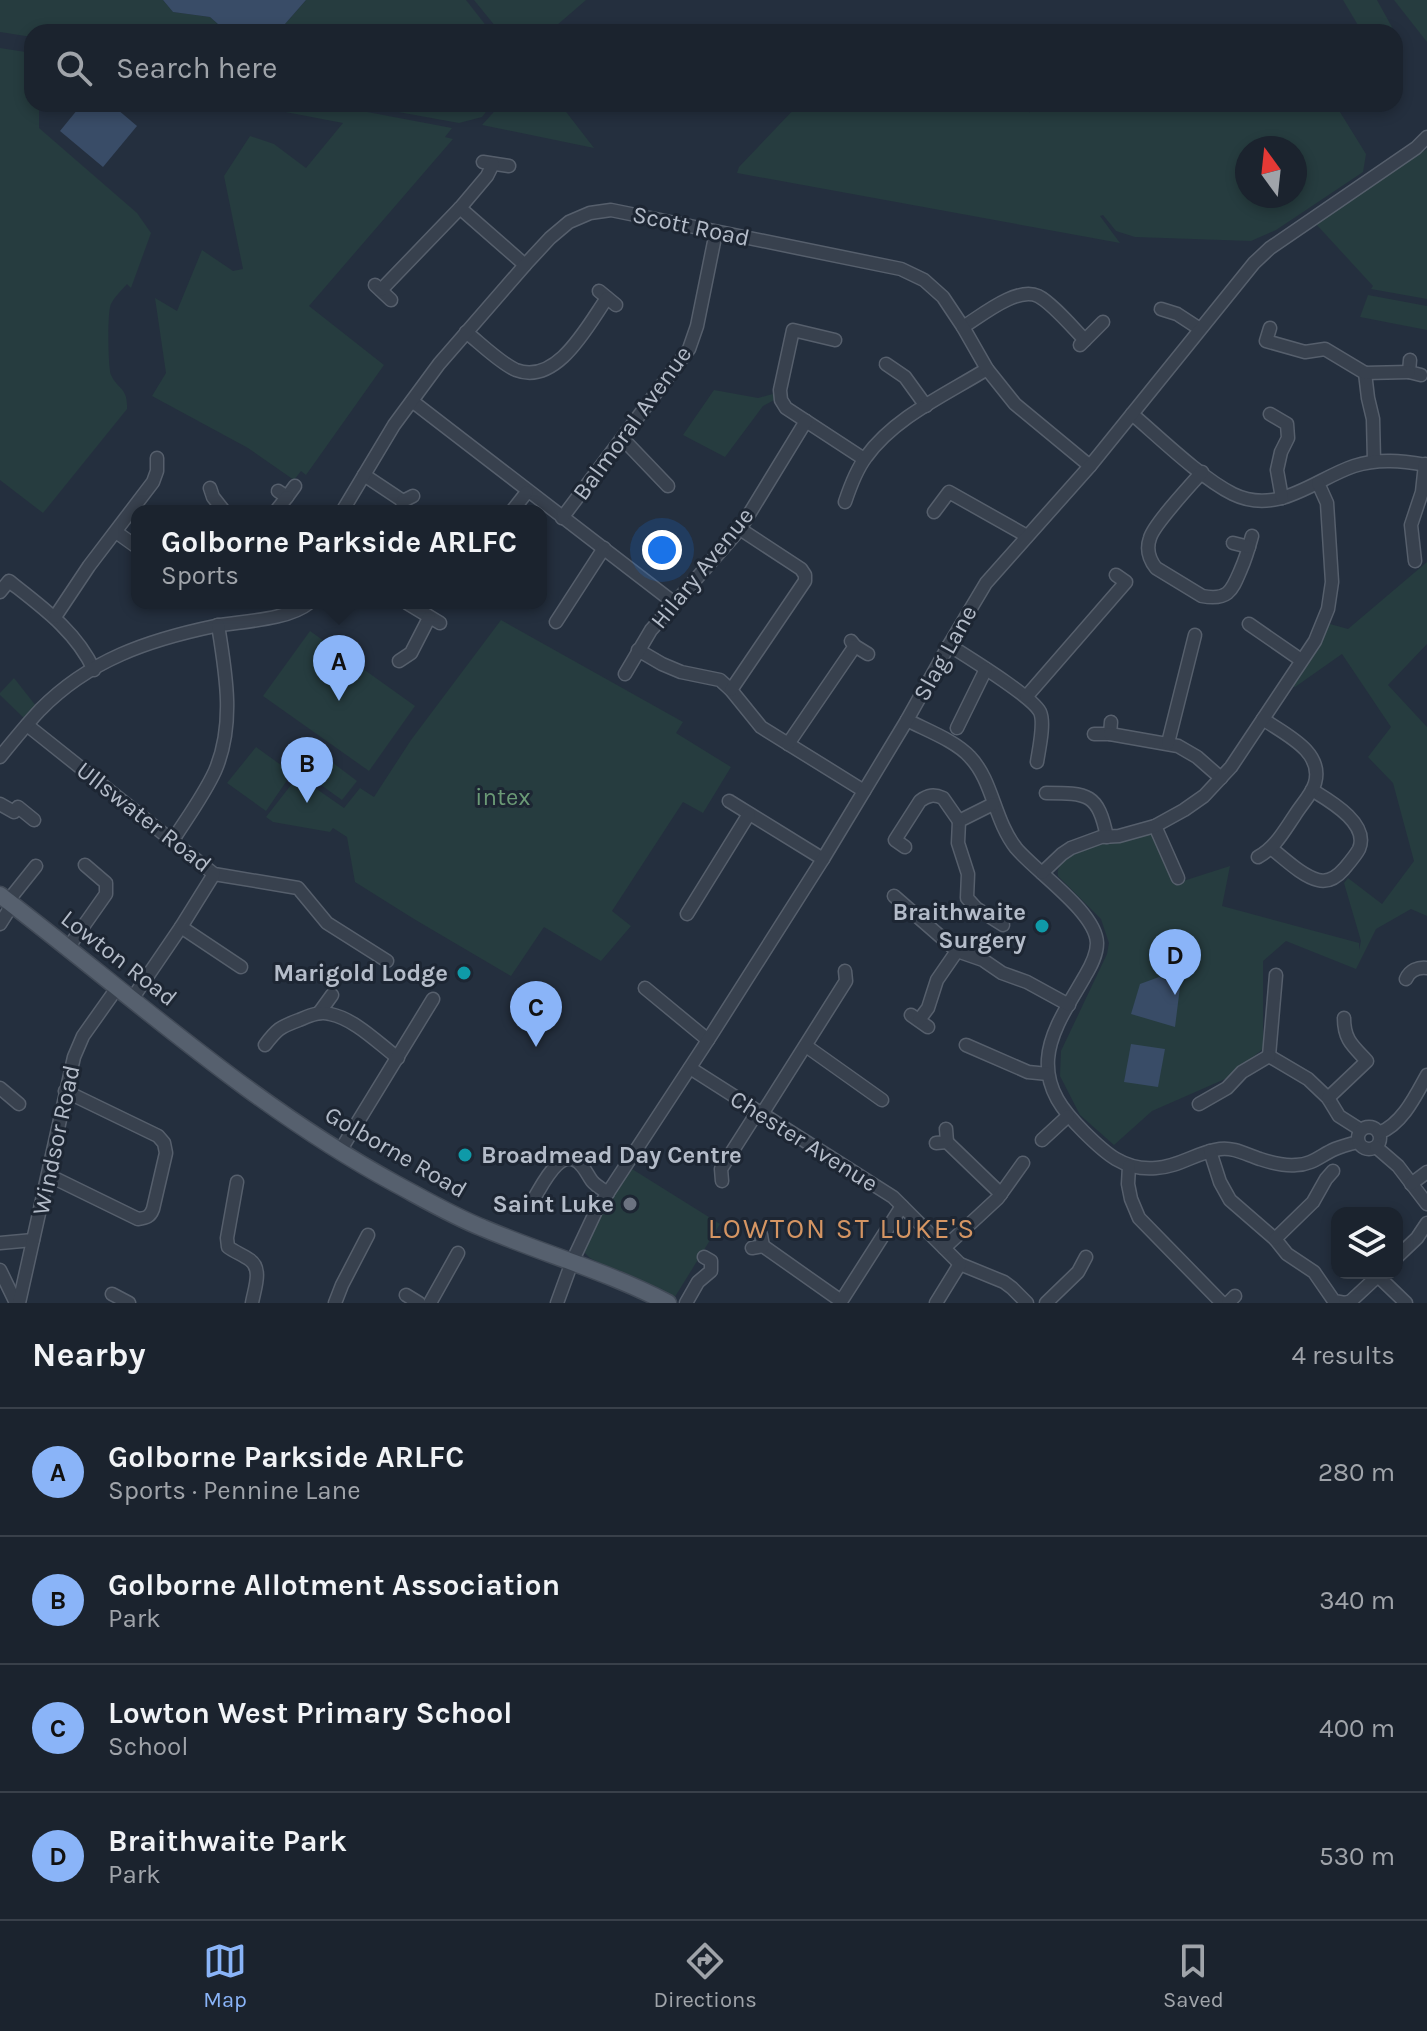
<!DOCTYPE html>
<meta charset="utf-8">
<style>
:root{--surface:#1b232e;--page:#282f3a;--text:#f1f3f6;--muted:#a0a4aa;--line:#39404a;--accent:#8ab4f8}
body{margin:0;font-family:Karla,sans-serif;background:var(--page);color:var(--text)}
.controls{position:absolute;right:24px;bottom:24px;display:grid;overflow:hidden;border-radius:16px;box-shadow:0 4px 12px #0003}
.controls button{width:72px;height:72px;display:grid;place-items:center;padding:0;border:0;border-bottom:2px solid var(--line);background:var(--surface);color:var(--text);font:40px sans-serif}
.compass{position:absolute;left:1235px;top:136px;width:72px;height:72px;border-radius:50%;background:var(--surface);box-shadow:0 4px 12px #0003;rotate:345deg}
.you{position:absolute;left:662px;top:550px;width:28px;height:28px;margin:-20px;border:6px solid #fff;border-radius:50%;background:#1a73e8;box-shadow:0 0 0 12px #1a73e833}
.badge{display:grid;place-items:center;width:52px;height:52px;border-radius:50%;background:var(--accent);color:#111;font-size:26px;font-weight:700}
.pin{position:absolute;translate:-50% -66px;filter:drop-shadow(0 2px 4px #0008)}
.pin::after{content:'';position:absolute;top:42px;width:28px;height:24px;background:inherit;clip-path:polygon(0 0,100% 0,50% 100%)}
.popup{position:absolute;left:131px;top:505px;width:416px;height:104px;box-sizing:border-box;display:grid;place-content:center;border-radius:16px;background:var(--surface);filter:drop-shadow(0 2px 6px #0005);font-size:26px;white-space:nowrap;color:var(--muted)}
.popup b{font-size:30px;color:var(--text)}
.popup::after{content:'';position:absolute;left:50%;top:100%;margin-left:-16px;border:16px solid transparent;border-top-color:var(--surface)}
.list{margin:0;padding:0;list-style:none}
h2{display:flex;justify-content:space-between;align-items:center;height:104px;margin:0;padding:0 32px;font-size:34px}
h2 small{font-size:26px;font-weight:400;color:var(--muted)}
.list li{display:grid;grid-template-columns:52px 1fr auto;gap:24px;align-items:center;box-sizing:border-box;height:128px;padding:0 32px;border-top:2px solid var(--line)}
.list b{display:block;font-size:30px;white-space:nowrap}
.list p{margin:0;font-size:26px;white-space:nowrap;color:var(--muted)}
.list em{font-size:26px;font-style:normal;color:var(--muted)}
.icon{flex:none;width:44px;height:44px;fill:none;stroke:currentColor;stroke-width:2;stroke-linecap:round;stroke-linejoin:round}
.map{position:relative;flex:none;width:1427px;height:1303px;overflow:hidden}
.search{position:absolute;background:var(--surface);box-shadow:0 4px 12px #0003;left:24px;right:24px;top:24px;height:88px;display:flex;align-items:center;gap:20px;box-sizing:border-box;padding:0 28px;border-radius:24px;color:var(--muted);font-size:30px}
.sheet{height:616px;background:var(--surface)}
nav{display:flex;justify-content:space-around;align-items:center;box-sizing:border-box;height:112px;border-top:2px solid var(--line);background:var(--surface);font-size:22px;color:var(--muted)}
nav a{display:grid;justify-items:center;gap:4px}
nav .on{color:var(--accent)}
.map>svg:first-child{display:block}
.green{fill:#263c3f;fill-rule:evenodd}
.water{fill:#394c67}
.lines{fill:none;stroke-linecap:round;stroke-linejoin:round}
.minor-casing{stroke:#565f6c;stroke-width:15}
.major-casing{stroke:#414a57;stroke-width:19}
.minor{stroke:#38414e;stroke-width:12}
.major{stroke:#56606e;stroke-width:16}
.culture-dot{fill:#0f9aa8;stroke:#1d2633;stroke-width:3}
.worship-dot{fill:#6b7280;stroke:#1d2633;stroke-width:3}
.labels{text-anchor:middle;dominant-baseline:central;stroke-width:6;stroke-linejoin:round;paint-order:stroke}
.street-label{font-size:24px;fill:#b4bcc9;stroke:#1d2633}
.park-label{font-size:24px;fill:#6b9a76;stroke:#1d2633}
.poi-label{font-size:24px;font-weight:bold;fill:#b4bcc9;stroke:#1d2633;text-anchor:end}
.quarter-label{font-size:28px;letter-spacing:2px;fill:#d59563;stroke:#1d2633}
</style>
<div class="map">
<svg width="1427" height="1303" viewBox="0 0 1427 1303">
<rect width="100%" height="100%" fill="#242f3e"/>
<g class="green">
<path d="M 0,0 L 163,0 L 173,12 L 210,17 L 227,32 L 32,32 L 32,37 L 0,32 Z"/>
<path d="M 306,0 L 466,0 L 491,32 L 278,32 Z"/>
<path d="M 474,0 L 586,0 L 549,32 L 500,32 Z"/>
<path d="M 1343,0 L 1377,0 L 1393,29 L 1388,32 L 1362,32 Z"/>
<path d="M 1394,0 L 1427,0 L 1427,42 Z"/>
<path d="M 0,48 L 32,53 L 32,104 L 39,104 L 39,128 L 137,213 L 151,233 L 131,288 L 127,284 C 122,290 114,297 111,304 C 107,312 108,367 111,375 C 118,390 128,387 127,409 L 43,513 L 0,480 Z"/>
<path d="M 244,104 L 325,104 L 452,128 L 445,137 L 453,139 L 309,306 L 384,365 L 306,475 L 301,471 L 294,480 L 248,448 L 152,396 L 166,373 L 155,298 L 177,311 L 202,250 L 233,271 L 243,269 L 224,176 L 250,136 L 274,144 L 306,168 L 343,123 Z"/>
<path d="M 354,104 L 492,104 L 482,117 L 459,123 Z"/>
<path d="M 501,104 L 560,104 L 594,148 L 482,125 Z"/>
<path d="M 799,104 L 1025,104 L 1030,113 L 1027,104 L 1335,104 L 1366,154 L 1363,172 L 1276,230 L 1251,241 L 1135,237 L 1116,231 L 1103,215 L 1100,216 L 1120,243 L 737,173 L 739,167 ZM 1247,148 L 1295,148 L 1295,196 L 1247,196 Z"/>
<path d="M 1427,149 L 1427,299 L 1371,289 L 1373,286 L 1316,224 Z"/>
<path d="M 1368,295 L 1427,306 L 1427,330 L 1360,317 Z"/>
<path d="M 714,390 L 758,398 L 776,393 L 776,399 L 763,406 L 725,457 L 683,435 Z"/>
<path d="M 1427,562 L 1427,644 L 1388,685 L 1427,727 L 1427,916 L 1411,909 L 1376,929 L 1356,969 L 1286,941 L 1263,961 L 1263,1049 L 1225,1079 L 1152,1111 L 1114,1145 L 1080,1115 L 1060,1076 L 1061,1051 L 1107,954 L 1109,943 L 1101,919 L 1058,876 C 1054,847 1130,835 1151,830 L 1177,883 L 1230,866 L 1222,906 L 1359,943 L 1359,950 L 1361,941 L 1344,883 L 1348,878 L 1382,904 L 1414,861 L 1393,783 L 1368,757 L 1391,727 L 1342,654 L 1295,687 L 1290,685 L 1330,624 L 1348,629 Z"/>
<path d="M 501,620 L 683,722 L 676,733 L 731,767 L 703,813 L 683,802 L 612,911 L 631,926 L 601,961 L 544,927 L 511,976 L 414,919 L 355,882 L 347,837 L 333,828 L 330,832 L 273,822 L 266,817 L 298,776 L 344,808 L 360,788 L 374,797 L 411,740 Z"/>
<path d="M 310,631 L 415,706 L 369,771 L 263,696 Z"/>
<path d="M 14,678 L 36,706 L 25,719 L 0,695 L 0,693 Z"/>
<path d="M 256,747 L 292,773 L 266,811 L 227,783 Z"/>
<path d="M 329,760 L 357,781 L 342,800 L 314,780 Z"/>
<path d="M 632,1169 L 720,1224 L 673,1300 L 590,1258 L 583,1251 L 599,1213 Z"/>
</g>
<g class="water">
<path d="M 163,0 L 306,0 L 278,32 L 227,32 L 210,17 L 173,12 Z"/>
<path d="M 82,104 L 111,104 L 137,126 L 103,167 L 60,131 Z"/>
<path d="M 1159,977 L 1180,987 L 1175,1027 L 1131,1014 L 1140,984 Z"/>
<path d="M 1131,1044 L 1165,1049 L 1158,1087 L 1124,1082 Z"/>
</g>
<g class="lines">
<g class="minor-casing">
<g id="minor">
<path d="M 483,162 L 509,166"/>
<path d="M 460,208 L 525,265"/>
<path d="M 375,285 L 391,300"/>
<path d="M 381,290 L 460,208 L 487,176 L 493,164"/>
<path d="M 599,291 L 616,305"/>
<path d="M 1161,309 L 1177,314 L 1200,329"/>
<path d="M 963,327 C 981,316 1017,286 1038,296 C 1051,302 1074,329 1085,340"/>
<path d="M 1270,328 L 1266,341 L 1305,352 L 1325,349 L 1365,373 L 1368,398 L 1373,419 L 1374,461"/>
<path d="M 466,332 C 480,343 500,363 516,370 C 557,386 588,325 607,298"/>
<path d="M 835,340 L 793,330 L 780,390 L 781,400 L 786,408 L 864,459"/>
<path d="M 1080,345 L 1103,322"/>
<path d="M 1410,360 L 1409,372 L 1421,375"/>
<path d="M 886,364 L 905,377 L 926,406"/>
<path d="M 1365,373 L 1409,372"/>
<path d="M 412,401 L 673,602"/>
<path d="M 1132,414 C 1160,438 1201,478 1233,494 C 1278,516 1315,479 1354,466 C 1379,458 1402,461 1427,465"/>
<path d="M 1270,414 L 1287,424 L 1288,438 L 1281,452 L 1277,470 L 1282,498"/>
<path d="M 623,439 L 668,486"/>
<path d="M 1202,472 C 1190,486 1154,524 1150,538 C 1146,549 1149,559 1156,568 L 1202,596 C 1229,601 1232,590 1241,569 C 1246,558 1249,547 1252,536"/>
<path d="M 364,475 L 403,501"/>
<path d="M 210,488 L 213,497 L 224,511"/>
<path d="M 278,491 L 287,497 L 295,486"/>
<path d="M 845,502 C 850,487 856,470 866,457 C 895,417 945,395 987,369"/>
<path d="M 343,510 L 394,425 L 439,364 L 525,265 L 550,238 L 569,222 L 590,213 L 611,210 L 901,269 L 924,280 L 943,297 L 963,327 L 987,369 L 1015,404 L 1090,466"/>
<path d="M 276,511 L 287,497"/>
<path d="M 402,511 L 403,501 L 413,496"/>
<path d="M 512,511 L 527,492"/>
<path d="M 934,512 L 949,492 L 1027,536"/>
<path d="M 562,518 L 689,349 L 697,326 L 716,232"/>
<path d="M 116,532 L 137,547"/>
<path d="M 1233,543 L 1249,547"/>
<path d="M 1415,561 L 1411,525 L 1422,492 L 1425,464"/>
<path d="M 0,592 L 9,581 C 42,607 76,631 94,670"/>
<path d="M 407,603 L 440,623"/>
<path d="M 55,617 L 89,566 L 153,482 L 157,471 L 157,458"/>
<path d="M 556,622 L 604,548"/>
<path d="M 1249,624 L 1301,660"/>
<path d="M 851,641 L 855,646 L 868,654"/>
<path d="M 949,645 C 966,656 1032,696 1040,712 C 1045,723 1039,749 1037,762"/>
<path d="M 638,650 L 662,664 L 681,672 L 720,680 L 731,690 L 761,727 L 864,791"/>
<path d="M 399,661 L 411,653 L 429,618"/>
<path d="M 625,674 L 651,630 L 740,529 L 806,421"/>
<path d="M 731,690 L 805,581 L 805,575 L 801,569 L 740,529"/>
<path d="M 1026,697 L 1126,582 L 1116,575"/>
<path d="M 907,720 C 926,730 956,741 970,757 C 993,781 994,820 1016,848 C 1036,872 1096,912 1097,943 C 1097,955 1091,966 1085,976 C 1071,1001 1050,1030 1048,1059 C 1046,1090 1063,1111 1084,1132 C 1105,1153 1124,1171 1156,1168 C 1179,1167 1197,1152 1220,1149 C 1234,1147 1247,1155 1260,1159 C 1272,1163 1284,1166 1296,1165 C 1312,1165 1321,1155 1335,1149 C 1342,1146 1350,1144 1358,1142"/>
<path d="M 27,725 L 214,874 L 298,888 L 327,923 L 387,961"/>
<path d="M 957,728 L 986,669"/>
<path d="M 1094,734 L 1110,734 L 1111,722"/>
<path d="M 1110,734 L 1178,746 L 1197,757 L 1221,778"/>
<path d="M 1168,743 L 1195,635"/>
<path d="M 788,744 L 855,646"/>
<path d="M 0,757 C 13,741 26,725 40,710 C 89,660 148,640 215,626 C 243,621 288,620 309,603"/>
<path d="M 1046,793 C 1088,793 1098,793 1107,837"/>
<path d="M 729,801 L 823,859"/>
<path d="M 0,804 L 14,812 L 18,807 L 34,820"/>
<path d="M 993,804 L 959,821 L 958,843 L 968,874 L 967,898 L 976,908 L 1003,925"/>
<path d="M 1155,826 L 1178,878"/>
<path d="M 173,840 C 187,818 204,795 215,771 C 235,725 226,674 218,625"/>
<path d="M 905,847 L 895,840 L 920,801 C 928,795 934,794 943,798 L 959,821"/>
<path d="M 1272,849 C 1285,859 1302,876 1318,880 C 1329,883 1337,877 1344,869 C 1349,863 1356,855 1359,849 C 1370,823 1328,800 1312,790"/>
<path d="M 1258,857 C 1275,848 1284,831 1295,815 C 1301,805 1312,794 1315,783 C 1324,751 1284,734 1263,719"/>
<path d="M 1042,873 L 1062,854 L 1071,848 L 1101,837 L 1119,836 L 1155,826 L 1184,810 L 1204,796 L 1231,767 L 1315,641 L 1328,609 L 1332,582 L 1327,503 L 1318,483"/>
<path d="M 894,896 L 957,951 L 983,960 L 1002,973 L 1027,982 L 1069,1005"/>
<path d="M 8,901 L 36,866"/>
<path d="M 687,914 L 749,814"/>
<path d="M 0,924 L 12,905"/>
<path d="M 181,927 L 241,967"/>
<path d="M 68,948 L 106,894 L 106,883 L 85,865"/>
<path d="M 1406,979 C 1410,970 1418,967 1427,968"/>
<path d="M 645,988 L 708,1040"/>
<path d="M 132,999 L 181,927 L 214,874"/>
<path d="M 319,1013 L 332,995"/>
<path d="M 911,1015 L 928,1027"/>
<path d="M 919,1020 L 928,1008 L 937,980 L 957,951"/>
<path d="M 265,1045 C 277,1029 280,1027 299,1020 C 309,1016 319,1011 330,1014 C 355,1019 378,1043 398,1058"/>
<path d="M 966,1045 L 1028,1072 L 1048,1074"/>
<path d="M 806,1046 L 882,1100"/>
<path d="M 1269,1056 L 1308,1079 L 1328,1098 L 1339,1116 L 1361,1130"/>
<path d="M 1269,1056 L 1276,975"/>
<path d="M 690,1068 L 893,1197 L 960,1264 L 1004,1282 L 1012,1288 L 1027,1303"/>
<path d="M 0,1088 L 19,1104"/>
<path d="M 1328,1098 L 1367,1061 C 1353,1046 1344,1040 1344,1018"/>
<path d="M 1199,1104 L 1227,1088 L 1242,1072 L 1269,1056"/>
<path d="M 762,1114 L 846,981 L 845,971"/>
<circle cx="1369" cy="1138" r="11"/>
<path d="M 1379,1133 C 1402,1124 1415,1097 1427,1075"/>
<path d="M 1042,1140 L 1068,1116"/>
<path d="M 947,1142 L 1001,1194"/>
<path d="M 936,1143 L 947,1142 L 946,1129"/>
<path d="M 1376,1147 L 1398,1166 L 1427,1204"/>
<path d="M 340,1151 L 433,999"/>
<path d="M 1210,1151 L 1220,1182 L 1230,1200 L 1275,1239 L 1287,1254 L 1314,1272 L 1334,1301 L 1345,1303"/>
<path d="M 1129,1166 L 1128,1184 L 1131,1199 L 1139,1218 L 1222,1303"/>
<path d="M 48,1175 L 138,1219 C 146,1218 150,1217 153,1209 L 166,1153 L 164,1143 L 158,1136 L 65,1091"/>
<path d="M 722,1181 L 721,1169 L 758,1111"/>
<path d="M 237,1182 L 227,1238 L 228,1247 C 235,1252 243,1255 250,1260 C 263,1269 254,1290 252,1303"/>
<path d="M 1411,1184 L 1427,1172"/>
<path d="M 533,1200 C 542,1186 561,1143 581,1165 C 586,1170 588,1176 592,1181 C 596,1186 602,1189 608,1193"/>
<path d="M 1275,1239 L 1313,1202 L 1326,1179 L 1333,1171"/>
<path d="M 0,1243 L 33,1240"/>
<path d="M 763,1246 L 841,1301"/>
<path d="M 752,1248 L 763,1246 L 761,1235"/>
<path d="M 944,1248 L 998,1198 L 1023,1163"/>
<path d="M 1397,1257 L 1417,1238 L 1427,1223"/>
<path d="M 0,1270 L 16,1303"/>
<path d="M 1378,1276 L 1406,1303"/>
<path d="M 112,1294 L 129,1303"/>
<path d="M 406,1295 L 419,1303"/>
<path d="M 19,1303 L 74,1057 L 83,1036 L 117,988"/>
<path d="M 335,1303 L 342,1285 L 368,1235"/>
<path d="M 430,1303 L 458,1253"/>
<path d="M 557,1303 L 572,1262 L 596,1211 L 708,1040 L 823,859 L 907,720 L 949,645 L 986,583 L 1090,466 L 1254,263 L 1270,248 L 1416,148 L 1427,137"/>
<path d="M 686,1303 L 698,1282 L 711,1271 L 711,1261 L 704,1257"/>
<path d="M 840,1303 L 902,1206"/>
<path d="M 936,1303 L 960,1264"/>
<path d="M 1046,1303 L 1078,1272 L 1086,1257"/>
<path d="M 1228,1303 L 1235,1296"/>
<path d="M 1345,1303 L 1351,1301 L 1381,1273"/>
</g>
</g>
<g class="major-casing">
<path id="major" d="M 0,895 C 130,994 252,1106 396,1184 C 424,1199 453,1216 483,1228 C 544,1254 609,1272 668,1303"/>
</g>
<use href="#minor" class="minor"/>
<use href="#major" class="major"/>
</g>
<g class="culture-dot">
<circle cx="1042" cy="926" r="8"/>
<circle cx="464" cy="973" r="8"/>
<circle cx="465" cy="1155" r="8"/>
</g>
<circle class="worship-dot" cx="630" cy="1204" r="8"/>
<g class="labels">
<g class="street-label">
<text transform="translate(691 226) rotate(12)">Scott Road</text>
<text transform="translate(632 423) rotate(-54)">Balmoral Avenue</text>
<text transform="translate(702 568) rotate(-51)">Hilary Avenue</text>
<text transform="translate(945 653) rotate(-61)">Slag Lane</text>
<text transform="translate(144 817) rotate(38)">Ullswater Road</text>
<text transform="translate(119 958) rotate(38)">Lowton Road</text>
<text transform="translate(56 1140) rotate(-78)">Windsor Road</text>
<text transform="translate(804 1141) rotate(32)">Chester Avenue</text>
<text transform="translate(396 1152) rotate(30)">Golborne Road</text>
</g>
<g class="park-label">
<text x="503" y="797">intex</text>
</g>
<g class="poi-label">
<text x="1026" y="912">Braithwaite<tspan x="1026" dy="28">Surgery</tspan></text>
<text x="448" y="973">Marigold Lodge</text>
<text x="481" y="1155" text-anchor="start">Broadmead Day Centre</text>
<text x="614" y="1204">Saint Luke</text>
</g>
<g class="quarter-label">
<text x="842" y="1228">LOWTON ST LUKE'S</text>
</g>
</g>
</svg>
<div class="controls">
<button><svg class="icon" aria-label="layers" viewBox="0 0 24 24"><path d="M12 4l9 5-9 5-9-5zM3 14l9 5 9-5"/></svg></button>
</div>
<svg class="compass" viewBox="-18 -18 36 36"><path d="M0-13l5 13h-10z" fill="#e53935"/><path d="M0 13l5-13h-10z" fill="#a0a4aa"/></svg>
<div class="you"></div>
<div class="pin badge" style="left:339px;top:701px">A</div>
<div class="popup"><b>Golborne Parkside ARLFC</b>Sports</div>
<div class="pin badge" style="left:307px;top:803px">B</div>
<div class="pin badge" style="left:536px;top:1047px">C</div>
<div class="pin badge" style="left:1175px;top:995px">D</div>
<div class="search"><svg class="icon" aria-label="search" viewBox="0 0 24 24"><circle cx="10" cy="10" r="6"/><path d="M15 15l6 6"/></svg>Search here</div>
</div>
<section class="sheet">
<h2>Nearby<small>4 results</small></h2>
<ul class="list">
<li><span class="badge">A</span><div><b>Golborne Parkside ARLFC</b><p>Sports · Pennine Lane</p></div><em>280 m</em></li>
<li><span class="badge">B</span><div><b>Golborne Allotment Association</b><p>Park</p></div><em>340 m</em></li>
<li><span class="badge">C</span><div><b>Lowton West Primary School</b><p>School</p></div><em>400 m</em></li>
<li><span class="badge">D</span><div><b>Braithwaite Park</b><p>Park</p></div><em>530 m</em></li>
</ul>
</section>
<nav>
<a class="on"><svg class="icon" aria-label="map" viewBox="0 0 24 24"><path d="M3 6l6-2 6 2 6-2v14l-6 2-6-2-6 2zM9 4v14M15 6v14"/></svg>Map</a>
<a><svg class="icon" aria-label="directions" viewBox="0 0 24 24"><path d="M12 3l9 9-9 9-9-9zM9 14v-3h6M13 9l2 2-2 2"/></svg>Directions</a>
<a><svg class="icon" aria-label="saved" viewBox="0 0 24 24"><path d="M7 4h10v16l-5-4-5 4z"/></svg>Saved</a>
</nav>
